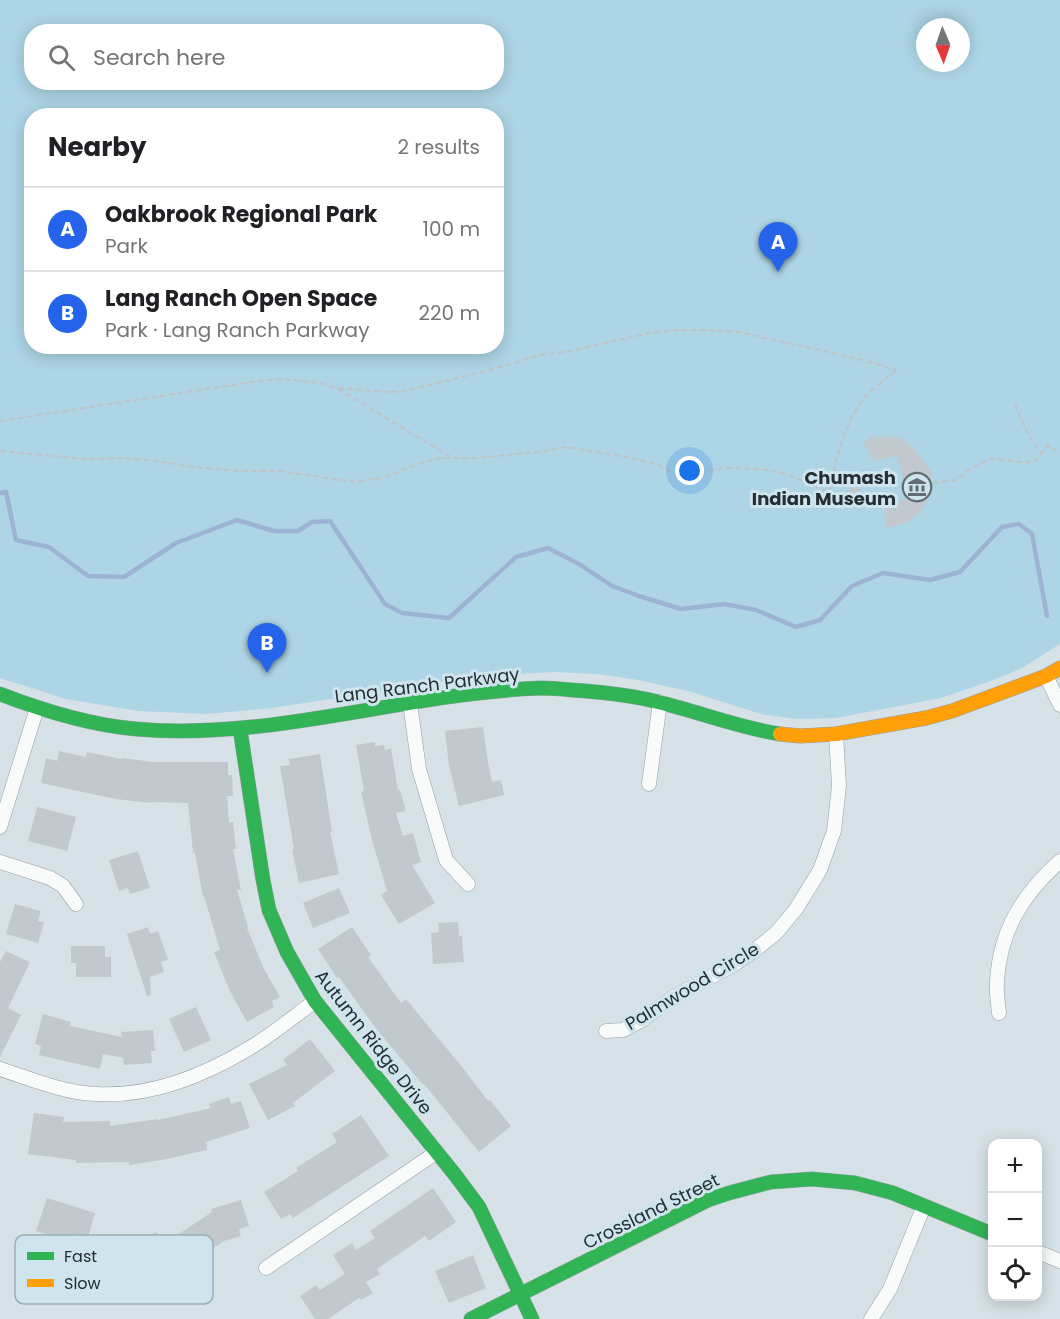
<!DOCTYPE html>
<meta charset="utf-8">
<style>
:root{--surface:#fff;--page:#f2f2f2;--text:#202124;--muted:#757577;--line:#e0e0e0;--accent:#2563eb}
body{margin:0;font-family:Poppins,sans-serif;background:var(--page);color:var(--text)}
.controls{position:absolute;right:18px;bottom:18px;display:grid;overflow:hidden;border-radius:12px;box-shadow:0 3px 15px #0003}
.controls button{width:54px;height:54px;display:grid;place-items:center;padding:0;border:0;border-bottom:2px solid var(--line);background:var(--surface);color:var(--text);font:30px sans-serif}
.compass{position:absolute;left:916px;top:18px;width:54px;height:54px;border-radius:50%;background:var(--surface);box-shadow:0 3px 15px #0003;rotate:178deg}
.you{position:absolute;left:690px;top:471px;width:21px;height:21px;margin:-15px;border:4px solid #fff;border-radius:50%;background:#1a73e8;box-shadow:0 0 0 9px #1a73e833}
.badge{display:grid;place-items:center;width:39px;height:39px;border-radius:50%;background:var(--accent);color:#fff;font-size:20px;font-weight:700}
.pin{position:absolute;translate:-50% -50px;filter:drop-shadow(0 2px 3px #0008)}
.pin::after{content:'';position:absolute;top:32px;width:21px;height:18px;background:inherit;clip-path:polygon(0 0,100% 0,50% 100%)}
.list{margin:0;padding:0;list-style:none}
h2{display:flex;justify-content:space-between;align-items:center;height:78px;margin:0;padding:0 24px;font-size:26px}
h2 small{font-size:20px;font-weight:400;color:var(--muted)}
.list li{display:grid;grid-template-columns:39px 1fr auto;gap:18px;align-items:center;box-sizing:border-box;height:84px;padding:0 24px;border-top:2px solid var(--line)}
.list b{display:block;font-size:22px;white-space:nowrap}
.list p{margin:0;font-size:20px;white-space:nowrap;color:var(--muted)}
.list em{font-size:20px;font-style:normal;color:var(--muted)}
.icon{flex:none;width:33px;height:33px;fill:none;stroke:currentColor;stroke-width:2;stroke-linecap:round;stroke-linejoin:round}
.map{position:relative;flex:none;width:1060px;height:1319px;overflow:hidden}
.search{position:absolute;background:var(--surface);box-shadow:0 3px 15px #0003;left:24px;top:24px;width:480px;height:66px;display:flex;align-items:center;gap:15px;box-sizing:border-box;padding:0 21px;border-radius:24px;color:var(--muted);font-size:22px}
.panel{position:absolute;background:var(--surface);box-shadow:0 3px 15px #0003;left:24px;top:108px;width:480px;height:246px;border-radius:24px}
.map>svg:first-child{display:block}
.green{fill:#add5e5;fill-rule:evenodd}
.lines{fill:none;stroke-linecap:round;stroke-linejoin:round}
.stream{stroke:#9db3d4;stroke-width:4.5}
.building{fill:#c1c9ce}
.street-casing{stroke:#959ea2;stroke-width:15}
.fast-casing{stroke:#959ea2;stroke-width:15}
.slow-casing{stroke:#959ea2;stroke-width:15}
.path{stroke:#bfc3c5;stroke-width:2;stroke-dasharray:6 3;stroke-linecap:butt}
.street{stroke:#f9fbfb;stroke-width:14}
.fast{stroke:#30b455;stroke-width:14}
.slow{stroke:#ff9f0a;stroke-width:14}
.labels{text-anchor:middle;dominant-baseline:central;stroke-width:6;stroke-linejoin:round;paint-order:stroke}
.poi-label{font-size:18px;font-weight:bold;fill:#252e31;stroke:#cfe5ee;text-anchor:end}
.street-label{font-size:18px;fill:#252e31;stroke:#cfe5ee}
.key{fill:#cfe5ee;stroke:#9caeb5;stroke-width:1.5}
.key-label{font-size:16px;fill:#252e31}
</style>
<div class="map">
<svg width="1060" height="1319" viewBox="0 0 1060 1319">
<rect width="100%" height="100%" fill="#d6e2e7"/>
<path class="green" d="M 0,0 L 1060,0 L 1060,644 L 1022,668 L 996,679 L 941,698 L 836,718 L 797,719 L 761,714 L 688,691 L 638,680 L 597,674 L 554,672 L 482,676 L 272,708 L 206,714 L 139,711 L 66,699 L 0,678 ZM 925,27 L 961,27 L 961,63 L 925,63 ZM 32,32 L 496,32 L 496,82 L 32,82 ZM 32,116 L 496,116 L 496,346 L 32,346 Z"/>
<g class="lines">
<path class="stream" d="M 0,493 L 6,492 L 16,540 L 49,547 L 88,576 L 124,577 L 176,543 L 237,520 L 274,531 L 298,531 L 312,522 L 330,521 L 385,604 L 402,613 L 449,618 L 516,557 L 548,548 L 579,564 L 612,586 L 639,596 L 681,609 L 724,604 L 756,610 L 796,627 L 820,620 L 852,586 L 883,573 L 930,580 L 960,572 L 1002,527 L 1019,524 L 1032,534 L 1047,616"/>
</g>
<g class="building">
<path d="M 869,436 L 900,437 L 915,449 L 932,472 L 929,494 L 926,503 L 919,514 L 905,523 L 886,528 L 884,507 L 896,504 L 907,496 L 897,456 L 873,461 L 863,441 L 869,439 Z"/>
<path d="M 857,485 L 863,496 L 846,506 L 840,495 Z"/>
<path d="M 483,727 L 488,763 L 492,782 L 501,780 L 504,795 L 459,806 L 449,766 L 445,731 Z"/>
<path d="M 375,742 L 375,746 L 384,745 L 385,750 L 391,748 L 398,790 L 400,790 L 406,811 L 396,813 L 403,836 L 413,833 L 421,862 L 412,865 L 435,903 L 399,924 L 381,895 L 387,891 L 372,840 L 361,792 L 364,791 L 356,745 Z"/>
<path d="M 59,751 L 86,757 L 87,752 L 121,759 L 122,758 L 154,762 L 228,762 L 228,775 L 232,775 L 233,796 L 227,796 L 229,822 L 233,822 L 236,849 L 233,849 L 241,890 L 237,890 L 248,927 L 247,928 L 264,969 L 280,997 L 272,1001 L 274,1007 L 247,1022 L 230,991 L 214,952 L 220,950 L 204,896 L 203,897 L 195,853 L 193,853 L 188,803 L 151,802 L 151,803 L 116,799 L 41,783 L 46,758 L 57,761 Z"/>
<path d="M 320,754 L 332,832 L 330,832 L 339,874 L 299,883 L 292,849 L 294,849 L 280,766 L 290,765 L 289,759 Z"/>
<path d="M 37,807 L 76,817 L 67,851 L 28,841 Z"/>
<path d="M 138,851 L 150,888 L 130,894 L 128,888 L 119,891 L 109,860 Z"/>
<path d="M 339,888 L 350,913 L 313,928 L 303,903 Z"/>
<path d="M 15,904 L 41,911 L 38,921 L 44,922 L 38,943 L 6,934 Z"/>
<path d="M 458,922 L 459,936 L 462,936 L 464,962 L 433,964 L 431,933 L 439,932 L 438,923 Z"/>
<path d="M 148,927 L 150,934 L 158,931 L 168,960 L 161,962 L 164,972 L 150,977 L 150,976 L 151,995 L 147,996 L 127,934 Z"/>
<path d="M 352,927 L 371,955 L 368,957 L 401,1003 L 406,999 L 462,1067 L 488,1101 L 490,1100 L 511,1126 L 479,1152 L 424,1084 L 423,1085 L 374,1026 L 339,977 L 337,978 L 318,949 Z"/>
<path d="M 71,946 L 105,946 L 105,957 L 111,957 L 111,977 L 76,977 L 76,963 L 71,963 Z"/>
<path d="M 6,951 L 30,962 L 8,1008 L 21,1015 L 0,1057 L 0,962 Z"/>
<path d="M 196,1007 L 211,1040 L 184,1052 L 169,1019 Z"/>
<path d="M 43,1014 L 71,1022 L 70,1026 L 122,1037 L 121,1032 L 153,1030 L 155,1051 L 151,1051 L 152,1063 L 124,1065 L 123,1058 L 103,1054 L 100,1069 L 39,1055 L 41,1046 L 35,1044 Z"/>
<path d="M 310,1039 L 335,1071 L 293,1103 L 295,1106 L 268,1120 L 249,1084 L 287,1065 L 283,1060 Z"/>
<path d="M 229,1097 L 231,1104 L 241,1101 L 250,1128 L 206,1142 L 207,1150 L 161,1160 L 129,1165 L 129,1162 L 76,1163 L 76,1160 L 28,1154 L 34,1113 L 64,1117 L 63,1122 L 110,1121 L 110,1126 L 158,1119 L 158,1120 L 211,1108 L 209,1104 Z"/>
<path d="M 361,1115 L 389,1156 L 293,1218 L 290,1214 L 281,1219 L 264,1192 L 298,1171 L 296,1168 L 337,1142 L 332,1134 Z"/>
<path d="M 433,1188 L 456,1222 L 429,1241 L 425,1236 L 377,1269 L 380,1274 L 366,1282 L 373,1293 L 361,1300 L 359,1298 L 328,1319 L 315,1319 L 300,1296 L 316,1285 L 320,1290 L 345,1274 L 333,1255 L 352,1243 L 356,1250 L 375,1238 L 370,1231 Z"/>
<path d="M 47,1198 L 95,1213 L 88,1237 L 77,1234 L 74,1243 L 36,1231 Z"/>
<path d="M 241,1200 L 249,1226 L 239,1229 L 241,1236 L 224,1241 L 207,1252 L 212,1259 L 195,1271 L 189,1261 L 152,1287 L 142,1273 L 125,1285 L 113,1268 L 126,1259 L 120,1250 L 136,1239 L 139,1243 L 156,1232 L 164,1244 L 212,1212 L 211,1209 Z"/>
<path d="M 473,1255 L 486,1288 L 449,1303 L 435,1271 Z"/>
</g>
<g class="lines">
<g class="street-casing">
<g id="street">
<path d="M 1046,676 L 1060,705"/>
<path d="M 410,703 L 419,769 L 446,860 L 468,884"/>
<path d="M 649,784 L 660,702"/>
<path d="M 0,827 L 37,708"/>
<path d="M 0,862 L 50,878 L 63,886 L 76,904"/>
<path d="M 999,1013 C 998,1003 996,991 997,981 C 1000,930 1023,894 1060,861"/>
<path d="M 606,1031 L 623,1030 L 642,1020 L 672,998 L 733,965 L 755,950 L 776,933 L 796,909 L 820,870 L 834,831 L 839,786 L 836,734"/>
<path d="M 0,1069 C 31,1079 64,1093 97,1094 C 151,1097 203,1076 248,1049 C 272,1035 293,1017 315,1001"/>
<path d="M 1038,1252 L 1060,1261"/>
<path d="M 266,1268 L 437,1152"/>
<path d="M 871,1319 L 890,1289 L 924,1206"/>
</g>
</g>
<g class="fast-casing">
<g id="fast">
<path d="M 0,694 C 44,711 89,725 136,729 C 272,741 405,693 541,688 C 551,688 562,689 572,690 C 602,692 633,695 662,703 C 702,713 740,728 780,734"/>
<path d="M 240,729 L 263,880 L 269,910 L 287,952 L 315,1001 L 456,1176 L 479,1207 L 532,1319"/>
<path d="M 471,1319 L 708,1200 L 729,1193 L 771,1182 L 812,1179 L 855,1183 L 893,1193 L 992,1234"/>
</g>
</g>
<g class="slow-casing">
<path id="slow" d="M 780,734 L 800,736 L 836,734 L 926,718 L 952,711 L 1046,676 L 1060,668"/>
</g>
<g class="path">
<path d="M 338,389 L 451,457"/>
<path d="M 1015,404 C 1021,419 1030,443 1042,453"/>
<path d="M 0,421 L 252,382 L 280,379 L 321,383 L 336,388 L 386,392 L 405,391 L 490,370 L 540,355 L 571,351 L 649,333 L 673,330 L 706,330 L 739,332 L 863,360 L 896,370"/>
<path d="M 0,451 L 84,459 L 124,458 L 148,460 L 202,468 L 239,471 L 279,471 L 355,482 L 382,478 L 420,463 L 440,458 L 477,458 L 538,452 L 567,447 L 631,458 L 659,465 L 678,476 L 726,468 L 761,469 L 786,474 L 826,491 L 829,489 L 833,485 L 835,462 L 843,438 L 852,416 L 866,395 L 896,370"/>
<path d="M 924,484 L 957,480 L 964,473 L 979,464 L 991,459 L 999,459 L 1025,463 L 1036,460 L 1048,445 L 1056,451"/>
</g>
<use href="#street" class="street"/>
<use href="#fast" class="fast"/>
<use href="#slow" class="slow"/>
</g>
<defs>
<g id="museum-ring" transform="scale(1.5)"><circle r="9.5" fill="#cfe5ee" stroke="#636d71" stroke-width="1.5"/><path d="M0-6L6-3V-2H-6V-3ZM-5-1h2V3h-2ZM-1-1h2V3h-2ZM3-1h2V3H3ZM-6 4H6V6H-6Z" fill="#636d71"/></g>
</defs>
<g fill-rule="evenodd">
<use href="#museum-ring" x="917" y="487"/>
</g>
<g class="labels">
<g class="poi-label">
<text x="896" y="477">Chumash<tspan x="896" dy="21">Indian Museum</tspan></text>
</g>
<g class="street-label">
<text transform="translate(427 685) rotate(-7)">Lang Ranch Parkway</text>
<text transform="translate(692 986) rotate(-31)">Palmwood Circle</text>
<text transform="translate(374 1042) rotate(52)">Autumn Ridge Drive</text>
<text transform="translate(651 1211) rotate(-26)">Crossland Street</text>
</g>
</g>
<rect x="15" y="1235" width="198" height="69" rx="9" class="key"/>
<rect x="27" y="1252" width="27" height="8" fill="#30b455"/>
<rect x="27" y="1279" width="27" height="8" fill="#ff9f0a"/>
<g class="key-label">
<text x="64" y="1262">Fast</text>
<text x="64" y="1289">Slow</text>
</g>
</svg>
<div class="controls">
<button>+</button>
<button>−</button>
<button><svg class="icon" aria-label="locate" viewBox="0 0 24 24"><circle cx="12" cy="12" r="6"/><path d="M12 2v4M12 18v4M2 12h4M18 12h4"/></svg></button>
</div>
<svg class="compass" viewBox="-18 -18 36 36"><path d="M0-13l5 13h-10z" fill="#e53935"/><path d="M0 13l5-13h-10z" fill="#757577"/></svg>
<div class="you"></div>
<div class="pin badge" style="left:778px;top:272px">A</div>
<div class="pin badge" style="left:267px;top:673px">B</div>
<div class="search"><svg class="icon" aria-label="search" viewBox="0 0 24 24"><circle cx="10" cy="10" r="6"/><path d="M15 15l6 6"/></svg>Search here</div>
<section class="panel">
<h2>Nearby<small>2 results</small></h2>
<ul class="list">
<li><span class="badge">A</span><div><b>Oakbrook Regional Park</b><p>Park</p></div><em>100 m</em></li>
<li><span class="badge">B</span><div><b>Lang Ranch Open Space</b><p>Park · Lang Ranch Parkway</p></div><em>220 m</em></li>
</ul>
</section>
</div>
